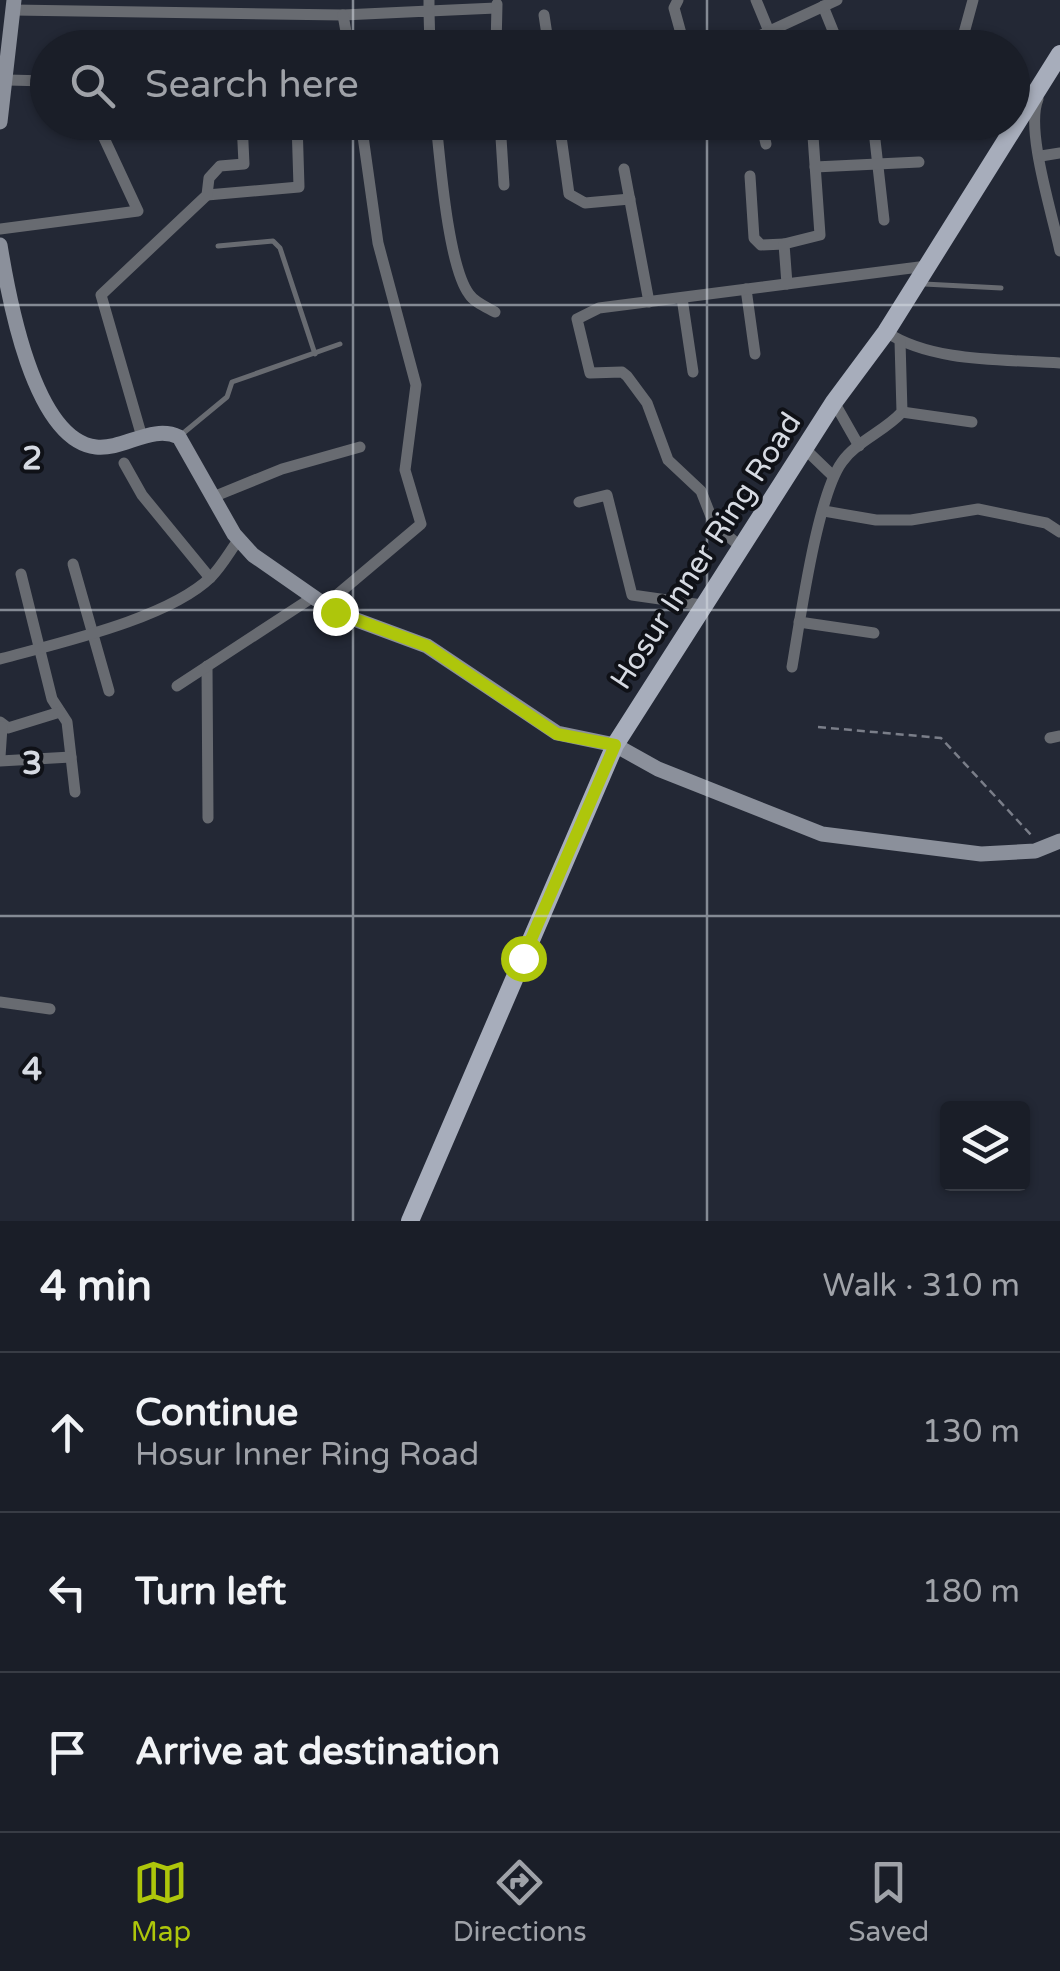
<!DOCTYPE html>
<meta charset="utf-8">
<style>
:root{--surface:#1a1e28;--page:#272b34;--text:#f1f3f6;--muted:#9fa2a8;--line:#383c45;--accent:#aec60b}
body{margin:0;font-family:"Varela Round",sans-serif;background:var(--page);color:var(--text)}
.controls{position:absolute;right:30px;bottom:30px;display:grid;overflow:hidden;border-radius:10px;box-shadow:0 2px 8px #0004}
.controls button{width:90px;height:90px;display:grid;place-items:center;padding:0;border:0;border-bottom:2px solid var(--line);background:var(--surface);color:var(--text);font:50px sans-serif}
.stop{position:absolute;width:30px;height:30px;margin:-22px;border:8px solid #aec60b;border-radius:50%;background:#fff}
.stop.end{background:#aec60b;border-color:#fff;box-shadow:0 2px 10px #0008}
.list{margin:0;padding:0;list-style:none}
h2{display:flex;justify-content:space-between;align-items:center;height:130px;margin:0;padding:0 40px;font-size:42px}
h2 small{font-size:32px;font-weight:400;color:var(--muted)}
.list li{display:grid;grid-template-columns:65px 1fr auto;gap:30px;align-items:center;box-sizing:border-box;height:160px;padding:0 40px;border-top:2px solid var(--line)}
.list b{display:block;font-size:38px;white-space:nowrap}
.list p{margin:0;font-size:32px;white-space:nowrap;color:var(--muted)}
.list em{font-size:32px;font-style:normal;color:var(--muted)}
.icon{flex:none;width:55px;height:55px;fill:none;stroke:currentColor;stroke-width:2;stroke-linecap:round;stroke-linejoin:round}
.map{position:relative;flex:none;width:1060px;height:1221px;overflow:hidden}
.search{position:absolute;background:var(--surface);box-shadow:0 2px 8px #0004;left:30px;right:30px;top:30px;height:110px;display:flex;align-items:center;gap:25px;box-sizing:border-box;padding:0 35px;border-radius:55px;color:var(--muted);font-size:38px}
.sheet{height:610px;background:var(--surface)}
nav{display:flex;justify-content:space-around;align-items:center;box-sizing:border-box;height:140px;border-top:2px solid var(--line);background:var(--surface);font-size:28px;color:var(--muted)}
nav a{display:grid;justify-items:center;gap:5px}
nav .on{color:var(--accent)}
.map>svg:first-child{display:block}
.lines{fill:none;stroke-linecap:round;stroke-linejoin:round}
.path{stroke:#7a7e89;stroke-width:2.5;stroke-dasharray:8 5;stroke-linecap:butt}
.lane{stroke:#686b71;stroke-width:5}
.street{stroke:#686b71;stroke-width:11}
.secondary{stroke:#8b909b;stroke-width:15}
.primary{stroke:#a7adbb;stroke-width:18}
.route{stroke:#aec60b;stroke-width:12}
.grid{fill:none;stroke:#d6dae2;stroke-width:2.5;stroke-opacity:0.55}
.labels{text-anchor:middle;dominant-baseline:central;stroke-width:8;stroke-linejoin:round;paint-order:stroke}
.street-label{font-size:30px;fill:#d6dae2;stroke:#0f1117}
.grid-label{font-size:32px;text-anchor:middle;font-weight:bold;fill:#d6dae2;stroke:#0f1117;stroke-width:8;stroke-linejoin:round;paint-order:stroke}
</style>
<div class="map">
<svg width="1060" height="1221" viewBox="0 0 1060 1221">
<rect width="100%" height="100%" fill="#232835"/>
<g class="lines">
<path class="path" d="M 818,727 L 941,738 L 1032,836"/>
<g class="lane">
<path d="M 218,246 L 273,241 L 280,248 L 315,354"/>
<path d="M 924,284 L 1001,288"/>
<path d="M 181,435 L 227,397 L 232,382 L 340,344"/>
</g>
<g class="street">
<path d="M 429,0 L 429,11 L 496,8"/>
<path d="M 678,0 L 674,8 L 685,48"/>
<path d="M 756,0 L 768,29"/>
<path d="M 823,6 L 840,48"/>
<path d="M 13,10 L 343,15 L 429,11 L 430,48"/>
<path d="M 343,15 L 349,48"/>
<path d="M 544,15 L 549,48"/>
<path d="M 496,48 L 497,4"/>
<path d="M 733,48 L 837,0"/>
<path d="M 937,48 L 961,44 L 973,0"/>
<path d="M 7,80 L 48,81"/>
<path d="M 1038,99 C 1025,130 1053,216 1060,251"/>
<path d="M 436,122 C 440,160 448,266 469,294 C 474,302 486,307 495,312"/>
<path d="M 500,122 L 504,185"/>
<path d="M 559,122 L 569,194 L 585,203 L 630,199"/>
<path d="M 761,122 L 766,144"/>
<path d="M 873,122 L 884,220"/>
<path d="M 1041,156 L 1060,153"/>
<path d="M 815,167 L 919,162"/>
<path d="M 624,169 L 649,302"/>
<path d="M 750,176 L 754,238 L 761,245 L 784,244"/>
<path d="M 207,195 L 299,187 L 297,122"/>
<path d="M 0,229 L 138,211 L 104,138 L 103,122"/>
<path d="M 787,284 L 784,244 L 820,235 L 812,122"/>
<path d="M 746,289 L 755,354"/>
<path d="M 682,298 L 693,372"/>
<path d="M 886,332 C 933,363 1005,359 1060,363"/>
<path d="M 834,402 L 859,446"/>
<path d="M 902,412 L 972,422"/>
<path d="M 142,437 L 101,295 L 207,195 L 209,178 L 220,166 L 244,164 L 242,122"/>
<path d="M 805,449 L 833,476"/>
<path d="M 124,463 L 142,495 L 210,578"/>
<path d="M 213,497 L 282,469 L 360,447"/>
<path d="M 579,502 L 607,495 L 632,595 L 702,605"/>
<path d="M 824,511 L 876,520 L 911,520 L 978,509 L 1046,523 L 1060,532"/>
<path d="M 742,548 L 714,524 L 701,491 L 668,460 L 647,403 L 627,376 L 622,372 L 590,373 L 577,319 L 599,308 L 927,266"/>
<path d="M 73,564 L 109,691"/>
<path d="M 21,574 L 52,699 L 67,722 L 75,792"/>
<path d="M 325,605 L 421,524 L 405,470 L 416,385 L 378,243 L 361,122"/>
<path d="M 799,622 L 874,633"/>
<path d="M 0,659 C 58,643 168,619 211,577 C 222,566 230,551 239,539"/>
<path d="M 207,666 L 208,818"/>
<path d="M 792,667 C 800,621 817,496 842,462 C 857,441 885,431 902,412 L 900,341"/>
<path d="M 177,686 L 313,597"/>
<path d="M 0,722 L 8,728 L 60,712"/>
<path d="M 1050,738 L 1060,736"/>
<path d="M 0,757 L 2,727"/>
<path d="M 0,761 L 71,757"/>
<path d="M 0,1002 L 50,1009"/>
</g>
<g class="secondary">
<path d="M 0,122 L 14,0"/>
<path d="M 0,245 C 8,294 33,440 96,447 C 124,450 152,424 179,437 L 234,534 L 253,555 L 335,612 L 427,646 L 557,733 L 615,745 L 658,769 L 822,834 L 981,854 L 1035,851 L 1060,841"/>
</g>
<path class="primary" d="M 410,1221 L 615,745 L 834,402 L 886,332 L 1060,54"/>
</g>
<g class="lines">
<path class="route" d="M 335,612 L 427,646 L 557,734 L 615,745 L 523,958"/>
</g>
<path class="grid" d="M 353,0 L 353,48M 707,0 L 707,48M 353,122 L 353,1221M 707,122 L 707,1221M 0,305 L 1060,305M 0,610 L 1060,610M 0,916 L 1060,916"/>
<g class="labels">
<g class="street-label">
<text transform="translate(706 551) rotate(-57)">Hosur Inner Ring Road</text>
</g>
</g>
<g class="grid-label">
<text x="32" y="469">2</text>
<text x="32" y="774">3</text>
<text x="32" y="1080">4</text>
</g>
</svg>
<div class="controls">
<button><svg class="icon" aria-label="layers" viewBox="0 0 24 24"><path d="M12 4l9 5-9 5-9-5zM3 14l9 5 9-5"/></svg></button>
</div>
<div class="stop" style="left:523px;top:958px"></div>
<div class="stop end" style="left:335px;top:612px"></div>
<div class="search"><svg class="icon" aria-label="search" viewBox="0 0 24 24"><circle cx="10" cy="10" r="6"/><path d="M15 15l6 6"/></svg>Search here</div>
</div>
<section class="sheet">
<h2>4 min<small>Walk · 310 m</small></h2>
<ul class="list">
<li><svg class="icon" aria-label="ahead" viewBox="0 0 24 24"><path d="M12 20V5M6 11l6-6 6 6"/></svg><div><b>Continue</b><p>Hosur Inner Ring Road</p></div><em>130 m</em></li>
<li><svg class="icon" aria-label="left" viewBox="0 0 24 24"><path d="M17 20v-9H6M10 6l-5 5 5 5"/></svg><div><b>Turn left</b></div><em>180 m</em></li>
<li><svg class="icon" aria-label="arrive" viewBox="0 0 24 24"><path d="M6 21V4h12l-3 4 3 4H6"/></svg><div><b>Arrive at destination</b></div></li>
</ul>
</section>
<nav>
<a class="on"><svg class="icon" aria-label="map" viewBox="0 0 24 24"><path d="M3 6l6-2 6 2 6-2v14l-6 2-6-2-6 2zM9 4v14M15 6v14"/></svg>Map</a>
<a><svg class="icon" aria-label="directions" viewBox="0 0 24 24"><path d="M12 3l9 9-9 9-9-9zM9 14v-3h6M13 9l2 2-2 2"/></svg>Directions</a>
<a><svg class="icon" aria-label="saved" viewBox="0 0 24 24"><path d="M7 4h10v16l-5-4-5 4z"/></svg>Saved</a>
</nav>
